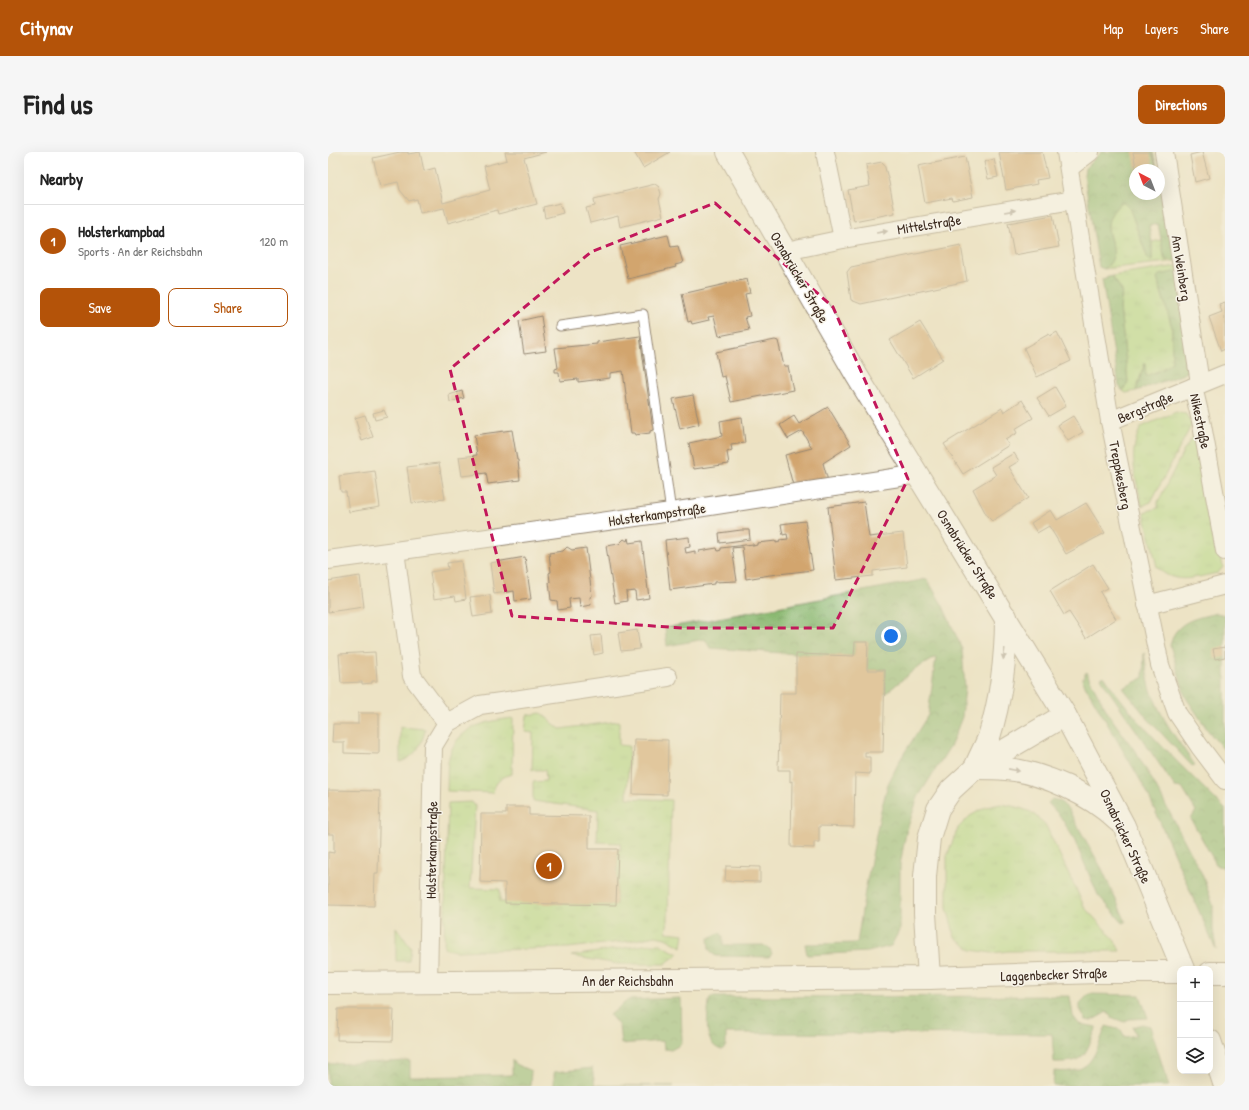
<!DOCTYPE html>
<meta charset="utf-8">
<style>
:root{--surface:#fff;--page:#f6f6f6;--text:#222;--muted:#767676;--line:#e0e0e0;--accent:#b45309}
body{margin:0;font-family:"Patrick Hand",sans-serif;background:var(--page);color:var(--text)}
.controls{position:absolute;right:12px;bottom:12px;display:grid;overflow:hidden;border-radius:8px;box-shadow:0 4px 16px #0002}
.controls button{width:36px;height:36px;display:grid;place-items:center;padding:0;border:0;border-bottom:1px solid var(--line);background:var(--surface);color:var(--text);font:20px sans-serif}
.compass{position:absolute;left:801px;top:12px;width:36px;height:36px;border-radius:50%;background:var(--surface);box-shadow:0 4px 16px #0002;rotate:318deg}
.you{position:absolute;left:563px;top:484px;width:14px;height:14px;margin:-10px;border:3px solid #fff;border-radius:50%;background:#1a73e8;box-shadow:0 0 0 6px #1a73e833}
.badge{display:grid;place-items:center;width:26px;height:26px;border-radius:50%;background:var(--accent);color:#fff;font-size:13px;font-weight:700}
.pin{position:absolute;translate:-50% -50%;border:2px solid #fff;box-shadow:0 1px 4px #0006}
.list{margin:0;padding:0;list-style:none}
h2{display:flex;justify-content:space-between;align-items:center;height:52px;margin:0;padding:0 16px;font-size:17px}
h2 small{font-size:13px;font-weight:400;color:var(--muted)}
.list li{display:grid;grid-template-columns:26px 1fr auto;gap:12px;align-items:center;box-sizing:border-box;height:72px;padding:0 16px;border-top:1px solid var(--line)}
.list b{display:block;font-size:15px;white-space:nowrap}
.list p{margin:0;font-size:13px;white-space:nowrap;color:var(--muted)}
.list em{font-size:13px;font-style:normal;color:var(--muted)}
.actions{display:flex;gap:8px;padding:12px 16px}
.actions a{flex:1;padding:9px 0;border:1px solid var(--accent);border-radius:8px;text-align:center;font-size:14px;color:var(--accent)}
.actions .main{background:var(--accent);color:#fff}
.icon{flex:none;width:22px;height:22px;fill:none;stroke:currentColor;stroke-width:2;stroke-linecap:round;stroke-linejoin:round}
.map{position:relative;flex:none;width:897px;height:934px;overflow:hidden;border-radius:8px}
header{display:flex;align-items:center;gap:24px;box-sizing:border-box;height:56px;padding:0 20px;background:var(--accent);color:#fff}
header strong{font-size:19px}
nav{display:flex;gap:22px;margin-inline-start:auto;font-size:14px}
.intro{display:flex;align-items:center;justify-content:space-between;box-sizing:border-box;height:96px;padding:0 24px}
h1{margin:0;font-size:28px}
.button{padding:10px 18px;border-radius:8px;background:var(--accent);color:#fff;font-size:14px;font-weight:700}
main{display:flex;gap:24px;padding:0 24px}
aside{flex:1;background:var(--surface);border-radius:8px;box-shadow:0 4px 16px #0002}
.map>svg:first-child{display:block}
.grass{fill:url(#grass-tufts);stroke:#758251}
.forest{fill:url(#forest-crowns);stroke:#637248}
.building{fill:#d2a56e}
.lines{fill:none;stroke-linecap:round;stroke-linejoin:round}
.service-casing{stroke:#948672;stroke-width:11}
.minor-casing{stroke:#948672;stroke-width:20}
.tertiary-casing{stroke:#948672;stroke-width:24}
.secondary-casing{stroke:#948672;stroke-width:24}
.service{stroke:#fff;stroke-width:9}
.minor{stroke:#fff;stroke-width:18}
.tertiary{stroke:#fff;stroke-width:22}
.secondary{stroke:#fff;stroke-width:22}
.oneway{fill:#a79f9a}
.marked{fill:none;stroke:#c2185b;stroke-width:3;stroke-dasharray:8 5;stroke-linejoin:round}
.labels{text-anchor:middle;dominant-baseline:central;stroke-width:3;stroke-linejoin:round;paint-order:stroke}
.street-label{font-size:14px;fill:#3b2a1e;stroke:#f7f3e8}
</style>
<header>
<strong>Citynav</strong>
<nav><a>Map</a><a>Layers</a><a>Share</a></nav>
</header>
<div class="intro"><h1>Find us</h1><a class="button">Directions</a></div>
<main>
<aside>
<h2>Nearby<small></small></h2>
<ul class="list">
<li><span class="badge">1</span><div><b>Holsterkampbad</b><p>Sports · An der Reichsbahn</p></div><em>120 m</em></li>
</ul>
<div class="actions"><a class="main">Save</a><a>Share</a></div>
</aside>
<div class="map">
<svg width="897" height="934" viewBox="0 0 897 934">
<defs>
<pattern id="grass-tufts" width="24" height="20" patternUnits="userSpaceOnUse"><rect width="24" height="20" fill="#afd984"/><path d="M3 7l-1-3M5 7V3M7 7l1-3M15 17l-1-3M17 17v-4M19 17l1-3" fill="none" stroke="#97ba72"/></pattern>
<pattern id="forest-crowns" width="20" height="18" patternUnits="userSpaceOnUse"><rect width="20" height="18" fill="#8bb972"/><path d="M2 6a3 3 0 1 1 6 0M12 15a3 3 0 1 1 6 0" fill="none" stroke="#73975d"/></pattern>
</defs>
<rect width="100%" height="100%" fill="#f7f3e8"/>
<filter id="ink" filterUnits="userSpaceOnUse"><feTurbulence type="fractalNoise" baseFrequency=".025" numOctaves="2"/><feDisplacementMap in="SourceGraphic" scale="8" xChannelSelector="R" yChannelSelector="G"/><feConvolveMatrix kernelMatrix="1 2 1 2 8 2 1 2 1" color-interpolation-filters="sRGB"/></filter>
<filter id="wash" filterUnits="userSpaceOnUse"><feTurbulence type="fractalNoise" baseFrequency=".012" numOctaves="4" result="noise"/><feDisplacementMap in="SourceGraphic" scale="16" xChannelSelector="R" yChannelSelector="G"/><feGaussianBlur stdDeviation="0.9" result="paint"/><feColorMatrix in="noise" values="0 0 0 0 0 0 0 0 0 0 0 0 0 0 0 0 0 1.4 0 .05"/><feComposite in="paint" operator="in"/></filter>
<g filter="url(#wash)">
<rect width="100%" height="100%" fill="#ede3c5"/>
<g class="grass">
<path d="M 792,51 L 797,51 L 801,55 L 820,107 L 824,108 L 824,90 L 833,88 L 837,108 L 850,107 L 849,109 L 776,117 C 796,102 776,86 781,67 C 783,61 788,56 792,51 Z"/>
<path d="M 850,114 L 851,119 L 829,126 L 844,175 L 844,210 L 833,218 L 818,224 L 816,213 L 808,239 L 798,241 L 795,239 L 800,230 L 792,156 L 794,139 L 784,124 Z"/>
<path d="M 848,260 L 858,262 L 864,272 L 823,350 L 814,354 C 808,325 799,303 813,275 Z"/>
<path d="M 869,278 L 895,415 L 890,421 C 868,425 846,434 829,415 L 816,360 L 830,356 L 830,350 L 856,298 Z"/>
<path d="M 213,561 L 232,577 L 291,569 L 291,593 L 301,594 L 299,646 L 343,648 L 340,768 L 338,780 L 356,782 L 354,795 L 337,786 L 328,784 L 301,789 L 240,796 L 127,799 L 116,796 L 120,651 L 144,650 L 147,654 L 142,736 L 172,737 L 172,750 L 288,753 L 290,697 L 293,698 L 292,691 L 269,690 L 270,658 L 205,649 L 205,630 L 218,629 L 217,618 L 204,618 L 205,581 L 197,580 L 199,563 Z"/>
<path d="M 185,566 L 184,622 C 174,624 166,631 165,641 L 119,639 C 120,627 118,613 122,602 C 131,574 160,569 185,566 Z"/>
<path d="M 72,575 L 97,577 L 97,579 C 93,594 87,605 72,610 Z"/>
<path d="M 673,652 L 689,655 L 703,660 L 717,672 L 757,756 L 786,787 L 792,799 L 681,799 L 664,801 L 643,798 L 627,785 L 619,756 L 619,704 L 630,676 L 642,664 L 658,655 Z"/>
<path d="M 68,775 L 83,796 L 81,809 L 68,809 Z"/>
<path d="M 323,792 L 332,792 L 350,802 L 337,812 L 290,812 L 243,804 Z"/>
</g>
<g class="forest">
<path d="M 773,0 L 825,0 L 830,18 L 807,18 L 807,42 L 831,42 L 831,24 L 850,107 L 837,108 L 830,72 L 821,74 L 824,90 L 824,109 L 820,107 L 801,55 L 797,51 L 792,51 C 788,56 783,61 781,67 C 775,87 797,101 776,117 L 771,115 L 756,23 L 757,16 Z"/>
<path d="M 851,119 L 860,219 L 856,222 L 808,239 L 817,211 L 818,224 L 833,218 L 844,210 L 844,175 L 829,126 L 831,123 Z"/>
<path d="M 784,124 L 794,139 L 792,156 L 800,230 L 795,239 L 791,234 L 774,127 Z"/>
<path d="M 599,427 L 615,454 L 634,497 L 637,535 L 634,565 L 629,578 L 623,593 L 590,645 L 578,681 L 572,713 L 572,777 L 563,794 L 540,800 L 479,803 L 477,792 L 529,791 L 537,739 L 553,658 L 560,632 L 572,608 L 600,563 L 608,505 L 586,518 L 557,542 L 557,518 L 539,518 L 540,490 L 527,490 L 526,504 L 468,502 L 382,496 L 377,487 L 339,494 L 337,476 Z"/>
<path d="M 889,461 L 897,463 L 897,599 L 881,580 L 857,544 L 842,493 C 847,469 868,466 889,461 Z"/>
<path d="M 816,501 C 818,512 819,524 822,535 C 831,564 850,589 867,613 L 864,614 L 820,567 L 795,536 L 815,526 Z"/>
<path d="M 758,520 L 781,563 L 807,599 L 826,631 L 874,722 L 885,753 L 885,777 L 888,798 L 818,638 L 754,528 Z"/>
<path d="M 776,524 C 807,571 856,616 897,657 L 897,719 L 895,715 L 889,714 L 863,667 L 868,659 L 854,636 L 847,635 L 779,536 L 773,526 Z"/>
<path d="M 724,647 L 732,649 L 740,657 L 774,717 L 798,770 L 795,771 L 770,743 L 745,685 L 732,664 L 720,651 Z"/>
<path d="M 392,780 L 395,785 L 395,793 L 435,793 L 442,797 L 444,802 L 441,805 L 387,804 L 381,797 L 380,787 Z"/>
<path d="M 761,842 L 812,843 L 820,866 L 801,867 L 796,870 L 783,865 L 779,860 L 763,869 L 758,868 L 752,857 L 752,851 Z"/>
<path d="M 742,844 L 745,864 L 751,872 L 769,875 C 756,903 759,911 726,910 L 724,882 L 398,881 L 398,894 L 394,898 C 374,893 380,864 381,849 L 383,845 L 387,845 Z"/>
<path d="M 353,846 L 354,890 L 352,893 L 343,898 L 336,897 L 335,889 L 293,892 L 291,874 L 282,863 L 300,848 Z"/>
<path d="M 814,872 L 822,874 L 841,934 L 725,934 L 726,919 C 764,923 766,904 778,874 L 793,878 L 797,885 L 808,883 L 805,875 Z"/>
<path d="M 184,908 L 187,912 L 203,919 L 202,934 L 0,934 L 0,912 L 82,909 L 82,925 L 184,923 Z"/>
<path d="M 264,916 L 267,933 L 346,934 L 226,934 L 226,920 Z"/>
</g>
<g id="blocks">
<g class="building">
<path d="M 72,0 L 80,0 L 80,2 L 92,0 L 96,19 L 107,16 L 115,51 L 162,38 L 156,14 L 179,8 L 177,0 L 218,0 L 196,6 L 209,52 L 170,62 L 169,58 L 120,71 L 116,56 L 92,61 L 89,47 L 81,49 L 72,38 L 70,30 L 52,34 L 45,6 Z"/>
<path d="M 306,0 L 342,0 L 315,16 Z"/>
<path d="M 671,0 L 714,0 L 720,26 L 708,28 L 709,32 L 678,38 Z"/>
<path d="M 805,0 L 822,0 L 825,13 L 808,16 Z"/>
<path d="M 874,0 L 881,26 L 867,30 L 862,3 Z"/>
<path d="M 637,5 L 645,45 L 625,49 L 624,46 L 597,51 L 590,14 Z"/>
<path d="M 666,7 L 670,25 L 660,27 L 656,10 Z"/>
<path d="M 554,10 L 556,12 L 561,30 L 567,61 L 526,69 L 520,38 L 542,34 L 538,13 Z"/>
<path d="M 327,32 L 331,35 L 333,42 L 331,47 L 335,64 L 292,75 L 290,64 L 262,71 L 258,56 L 267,54 L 266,47 Z"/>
<path d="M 232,51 L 235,61 L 217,66 L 215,55 Z"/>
<path d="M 725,63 L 731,95 L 686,103 L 680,71 Z"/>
<path d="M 340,83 L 343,95 L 350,94 L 355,111 L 347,113 L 348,115 L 300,127 L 292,94 Z"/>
<path d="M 633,93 L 639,129 L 533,152 L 523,148 L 519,120 L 523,115 Z"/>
<path d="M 419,127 L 422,141 L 417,142 L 422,164 L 417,165 L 421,178 L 391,184 L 386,164 L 380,165 L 381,168 L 364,172 L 363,169 L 360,170 L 354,142 Z"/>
<path d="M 897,150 L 897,197 L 893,199 L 881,165 L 894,160 L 891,152 Z"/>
<path d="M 213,164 L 218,199 L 196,202 L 191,169 Z"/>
<path d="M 592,170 L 615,207 L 585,226 L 562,188 Z"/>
<path d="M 729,180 L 743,209 L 709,225 L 696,196 L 721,182 L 722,184 Z"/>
<path d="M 312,184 L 325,278 L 322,279 L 322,281 L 307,283 L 306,281 L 303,281 L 295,219 L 282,221 L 282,226 L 250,230 L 250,227 L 232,229 L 231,220 L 227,220 L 227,217 L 230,216 L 227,196 L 269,192 L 269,190 Z"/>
<path d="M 447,188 L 450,189 L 456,214 L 460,214 L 465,238 L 403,250 L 397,224 L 393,225 L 388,200 Z"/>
<path d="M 727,235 L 738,254 L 721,264 L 709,246 Z"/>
<path d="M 134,239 L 136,246 L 122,250 L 121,243 Z"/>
<path d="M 365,243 L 371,272 L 352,277 L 345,247 Z"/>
<path d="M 694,248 L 705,266 L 687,277 L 689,281 L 677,288 L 681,293 L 635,322 L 616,292 L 674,256 L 676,260 Z"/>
<path d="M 500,255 L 523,293 L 495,311 L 500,329 L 466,337 L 457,303 L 484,296 L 474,279 L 460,287 L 452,273 L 466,264 L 471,272 Z"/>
<path d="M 56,258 L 59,265 L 47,268 L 45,261 Z"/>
<path d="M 37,263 L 45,285 L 34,289 L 27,266 Z"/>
<path d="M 745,264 L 755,280 L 740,289 L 730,273 Z"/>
<path d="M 414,265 L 417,291 L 403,293 L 404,298 L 399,300 L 401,312 L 366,317 L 361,291 L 394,284 L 392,269 Z"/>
<path d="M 184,278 L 189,308 L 190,308 L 192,328 L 160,332 L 158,321 L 134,324 L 131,305 L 149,303 L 146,283 Z"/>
<path d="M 686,301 L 691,309 L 681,315 L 700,346 L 664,369 L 659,364 L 645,337 L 668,323 L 663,315 Z"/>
<path d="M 111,311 L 117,347 L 84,351 L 79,315 Z"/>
<path d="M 47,319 L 52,355 L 21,360 L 18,340 L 13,340 L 11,324 Z"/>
<path d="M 536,350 L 541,385 L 575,381 L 579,415 L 545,419 L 545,424 L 508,428 L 500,355 Z"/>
<path d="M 758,351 L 777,381 L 738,402 L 721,374 L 709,381 L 703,371 L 723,358 L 729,368 Z"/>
<path d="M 477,369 L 485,418 L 442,423 L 418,427 L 414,395 L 404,396 L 409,429 L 386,430 L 386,432 L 342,438 L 337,388 L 361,385 L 362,395 L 357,396 L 358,401 L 367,399 L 367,402 L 371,401 L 371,399 L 389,396 L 390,399 L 393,398 L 393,396 L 425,392 L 425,394 L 429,393 L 429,391 L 448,389 L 448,391 L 452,390 L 451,388 L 460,387 L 459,382 L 455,383 L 453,372 Z"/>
<path d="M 413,378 L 421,378 L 422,387 L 392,391 L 391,381 Z"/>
<path d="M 300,386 L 301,391 L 314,389 L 321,446 L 308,448 L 307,439 L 298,440 L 299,449 L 287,451 L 278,394 L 291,392 L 296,387 L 299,389 Z"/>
<path d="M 239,395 L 244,398 L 258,396 L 264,444 L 262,445 L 263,453 L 252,455 L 251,446 L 241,447 L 242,456 L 230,458 L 229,449 L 223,448 L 221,430 L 222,430 L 221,421 L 223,420 L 221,401 L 235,399 Z"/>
<path d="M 197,405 L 203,447 L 187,449 L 186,439 L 166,442 L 162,411 Z"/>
<path d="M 133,409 L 138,447 L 128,449 L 127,444 L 106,447 L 102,420 L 120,417 L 119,411 Z"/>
<path d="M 765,412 L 780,436 L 772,440 L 788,467 L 758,486 L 741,460 L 736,463 L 722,439 Z"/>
<path d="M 32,424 L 36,455 L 0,460 L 0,429 Z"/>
<path d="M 162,443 L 164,462 L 145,465 L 142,445 Z"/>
<path d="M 309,478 L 312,497 L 293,499 L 290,481 Z"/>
<path d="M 273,483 L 275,501 L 266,503 L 263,484 Z"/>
<path d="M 527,490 L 540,490 L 539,518 L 557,518 L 555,600 L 537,600 L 537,605 L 542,605 L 542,622 L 527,621 L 526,675 L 491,674 L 491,690 L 486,690 L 486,696 L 463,695 L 464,629 L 462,630 L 462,618 L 450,618 L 452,541 L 468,541 L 468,502 L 526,504 Z"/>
<path d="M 897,495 L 897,505 L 887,507 L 885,497 Z"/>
<path d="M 47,500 L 49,529 L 44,529 L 44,531 L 34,532 L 34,530 L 13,531 L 11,502 Z"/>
<path d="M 30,561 L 51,561 L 51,602 L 16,601 L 16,590 L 4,590 L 5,572 L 30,572 Z"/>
<path d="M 306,587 L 340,588 L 339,643 L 305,642 Z"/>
<path d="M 0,638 L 52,639 L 50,721 L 47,721 L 46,754 L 0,753 L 0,700 L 6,701 L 6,682 L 0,682 Z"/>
<path d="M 178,655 L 201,655 L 201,663 L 261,664 L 261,697 L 290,697 L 288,753 L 177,751 L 177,731 L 152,730 L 153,662 L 178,662 Z"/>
<path d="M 398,714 L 432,715 L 432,730 L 397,729 Z"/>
<path d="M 10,857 L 66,857 L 65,889 L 9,888 Z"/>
</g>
</g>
</g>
<g filter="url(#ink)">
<use href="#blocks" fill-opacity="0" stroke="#948672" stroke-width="1"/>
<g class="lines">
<g class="service-casing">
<path id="service" d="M 232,174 L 315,162 L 343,360"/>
</g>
<g class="minor-casing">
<g id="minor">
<path d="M 497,0 L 515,87"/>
<path d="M 738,0 L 782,269 L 832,513 L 849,561 L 872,595 L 897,628"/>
<path d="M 836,0 L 872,231"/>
<path d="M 741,16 L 762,0"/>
<path d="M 458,99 L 515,87 L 745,48"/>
<path d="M 865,235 L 874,273 L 897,399"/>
<path d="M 782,269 L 897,222"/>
<path d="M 0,408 L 67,399"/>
<path d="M 819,453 L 897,433"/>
<path d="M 119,571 L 84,524 L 67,399 L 343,360 L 591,322"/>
<path d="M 100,830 L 105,594 L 119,571 L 152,553 L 340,525"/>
</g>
</g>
<g class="tertiary-casing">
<g id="tertiary">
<path d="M 882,821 L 897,821"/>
<path d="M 601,826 L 597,761 L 597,724 L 601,686 L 610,657 L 623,638 L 647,616 L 737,563"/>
<path d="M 0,831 L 601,826 L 769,820 L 852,820"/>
</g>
</g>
<g class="secondary-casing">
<g id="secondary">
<path d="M 400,0 L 529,224 L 737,563 L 796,674 L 855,817"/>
<path d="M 678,465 C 678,505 673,547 661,585 C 657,595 651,606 647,616 C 657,616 668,616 678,617 C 714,620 764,643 789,668"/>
<path d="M 882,889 L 897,934"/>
</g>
</g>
<use href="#service" class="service"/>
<use href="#minor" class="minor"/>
<use href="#tertiary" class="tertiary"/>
<use href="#secondary" class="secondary"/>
</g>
<defs><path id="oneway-solid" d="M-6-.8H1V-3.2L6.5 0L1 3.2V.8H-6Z"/></defs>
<g class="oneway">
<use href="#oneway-solid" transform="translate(682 59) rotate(-9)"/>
<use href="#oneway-solid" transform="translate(554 80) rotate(-9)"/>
<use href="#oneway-solid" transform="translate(676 502) rotate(98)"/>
<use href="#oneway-solid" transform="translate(686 618) rotate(11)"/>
</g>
</g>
<path d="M0 0H897V934H0ZM 387,51 L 505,155 L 580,327 L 505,476 L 354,476 L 184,464 L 122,217 L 263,100 Z" fill="#ede3c5" fill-opacity=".55" fill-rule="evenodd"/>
<path class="marked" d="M 387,51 L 505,155 L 580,327 L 505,476 L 354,476 L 184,464 L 122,217 L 263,100 Z"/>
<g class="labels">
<g class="street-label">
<text transform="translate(601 72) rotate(-9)">Mittelstraße</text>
<text transform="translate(854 116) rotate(81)">Am Weinberg</text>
<text transform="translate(472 125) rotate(60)">Osnabrücker Straße</text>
<text transform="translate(817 255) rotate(-23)">Bergstraße</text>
<text transform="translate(873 269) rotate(78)">Nikestraße</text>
<text transform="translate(793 323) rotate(79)">Treppkesberg</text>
<text transform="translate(329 362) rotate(-8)">Holsterkampstraße</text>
<text transform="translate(640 402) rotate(58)">Osnabrücker Straße</text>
<text transform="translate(798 684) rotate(65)">Osnabrücker Straße</text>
<text transform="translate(103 698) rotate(-89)">Holsterkampstraße</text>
<text transform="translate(726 822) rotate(-2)">Laggenbecker Straße</text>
<text x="300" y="828">An der Reichsbahn</text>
</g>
</g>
</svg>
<div class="controls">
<button>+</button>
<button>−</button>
<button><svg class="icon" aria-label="layers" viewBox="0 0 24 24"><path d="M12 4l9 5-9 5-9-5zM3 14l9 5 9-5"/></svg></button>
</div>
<svg class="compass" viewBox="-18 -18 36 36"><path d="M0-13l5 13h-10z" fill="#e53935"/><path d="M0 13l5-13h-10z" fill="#767676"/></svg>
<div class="you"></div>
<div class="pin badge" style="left:221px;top:714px">1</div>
</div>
</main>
